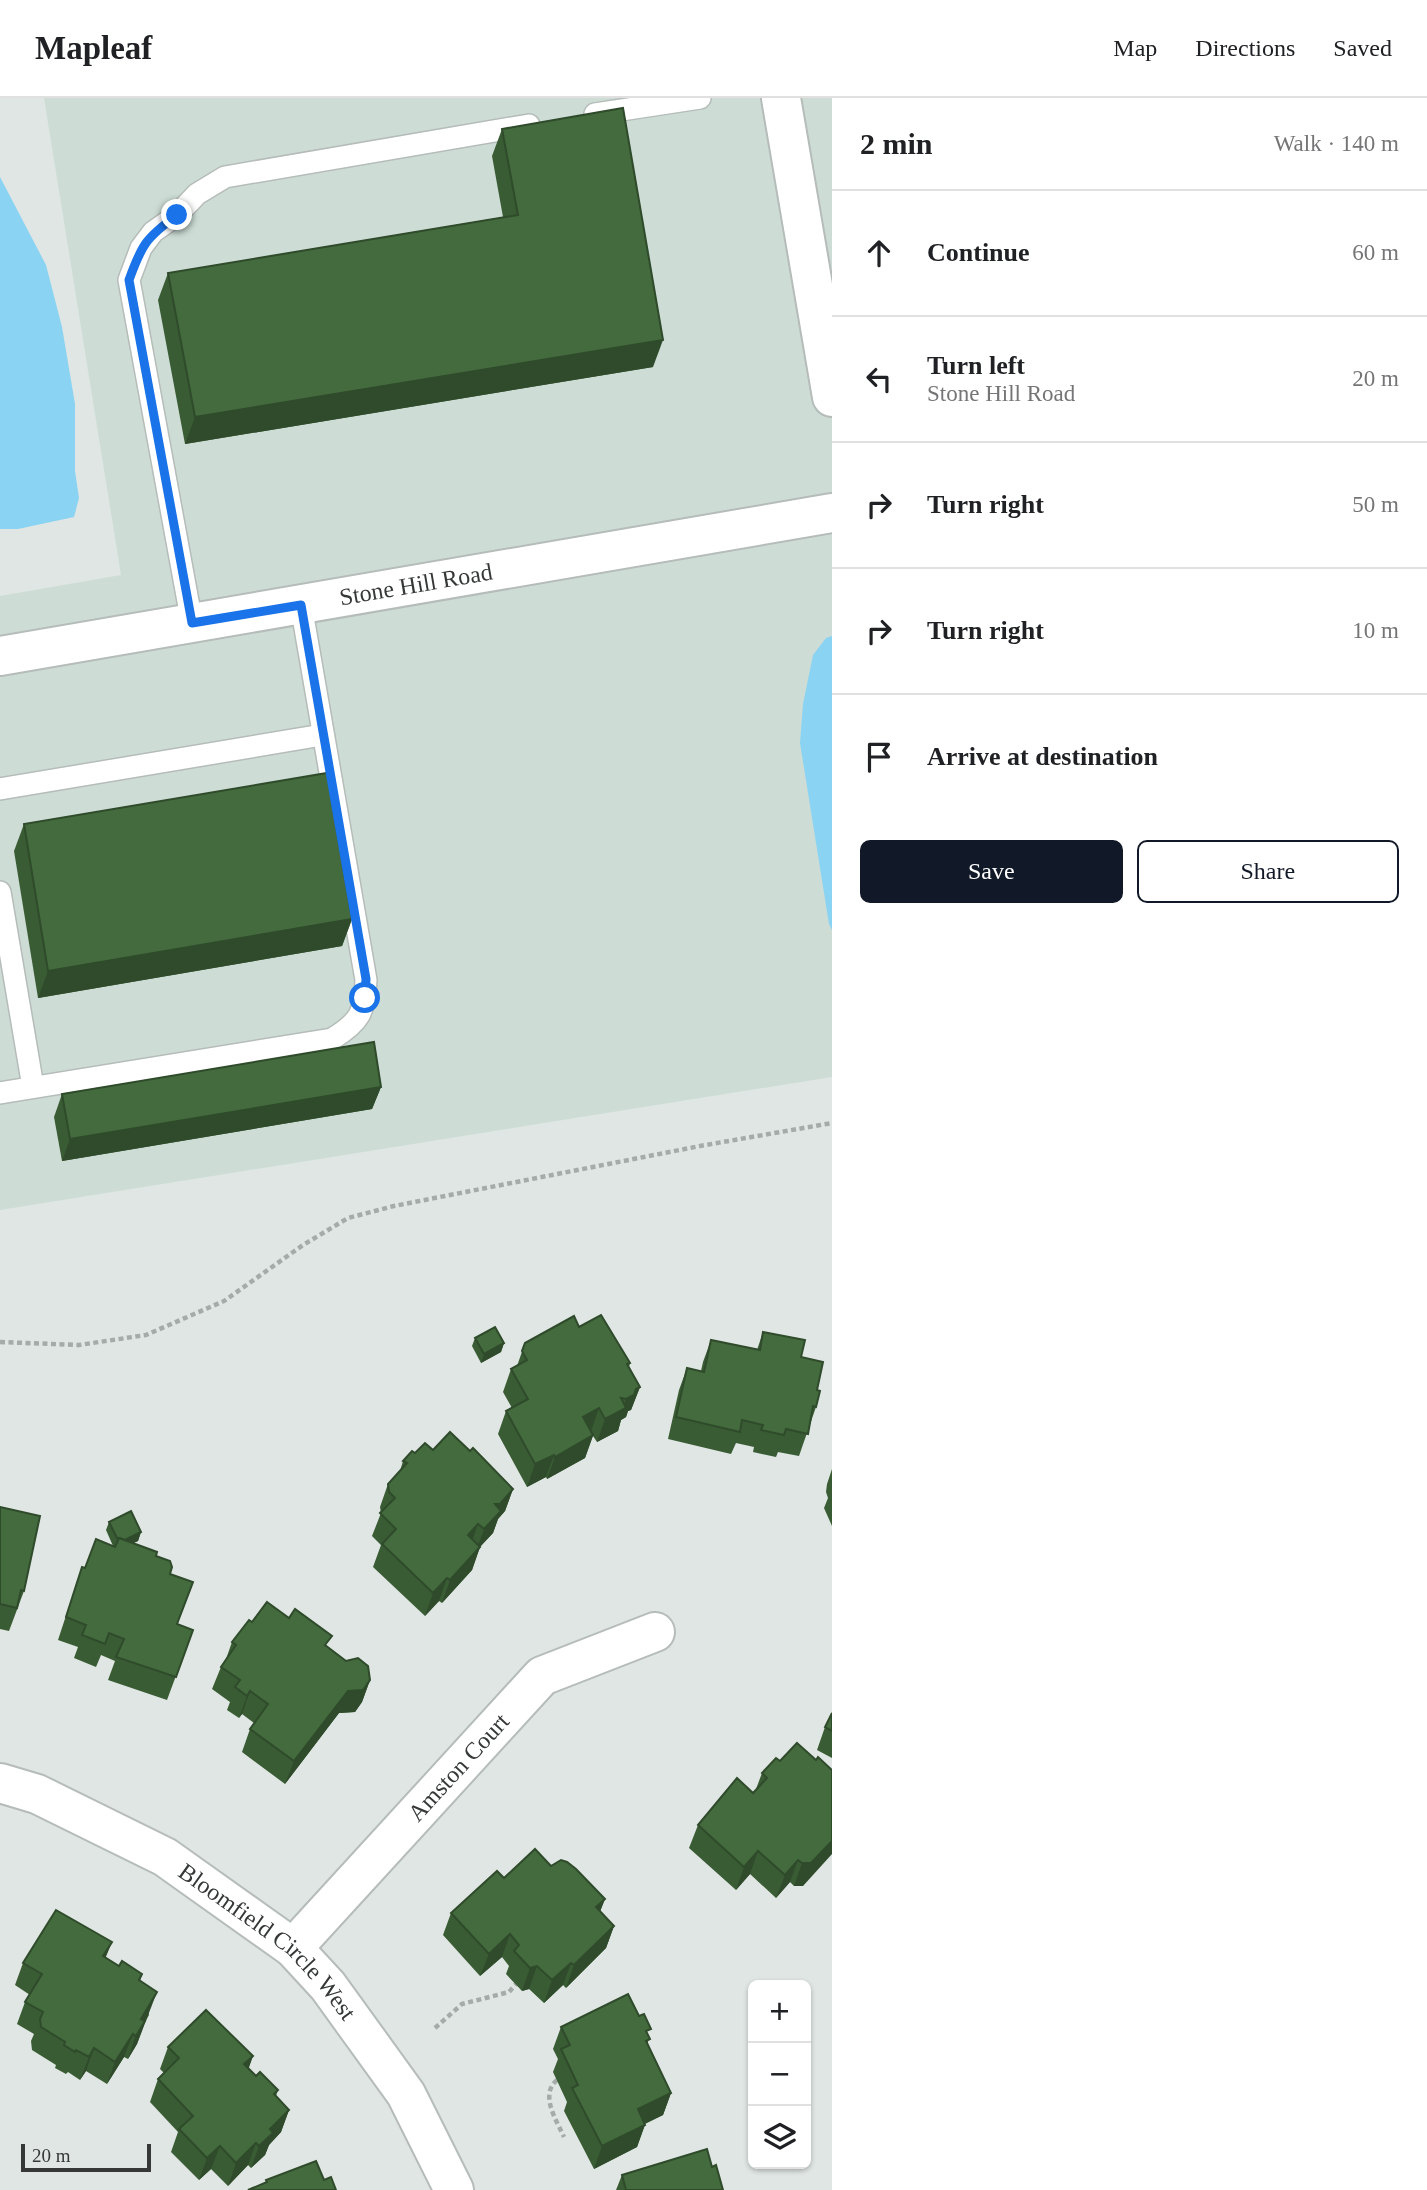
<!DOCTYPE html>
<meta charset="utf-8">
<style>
:root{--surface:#fff;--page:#f6f6f6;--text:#202124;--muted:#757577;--line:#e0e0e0;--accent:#111827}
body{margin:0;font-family:Georgia,serif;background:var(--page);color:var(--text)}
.controls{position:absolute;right:21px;bottom:21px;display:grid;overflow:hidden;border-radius:10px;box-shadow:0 2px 5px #0004}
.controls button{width:63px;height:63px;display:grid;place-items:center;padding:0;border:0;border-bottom:2px solid var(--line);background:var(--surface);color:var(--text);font:35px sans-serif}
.scale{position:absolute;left:21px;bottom:18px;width:130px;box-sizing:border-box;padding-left:7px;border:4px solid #353837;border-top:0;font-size:19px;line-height:24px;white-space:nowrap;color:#353837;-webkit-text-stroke:5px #dfe6e3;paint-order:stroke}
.stop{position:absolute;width:21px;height:21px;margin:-16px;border:5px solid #1a73e8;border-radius:50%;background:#fff}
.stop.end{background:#1a73e8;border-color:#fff;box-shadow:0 2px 7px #0008}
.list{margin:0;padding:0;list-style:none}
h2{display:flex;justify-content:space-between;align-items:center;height:91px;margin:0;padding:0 28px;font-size:30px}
h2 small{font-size:23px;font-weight:400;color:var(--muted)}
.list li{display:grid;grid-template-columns:46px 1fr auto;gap:21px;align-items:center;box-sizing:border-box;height:126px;padding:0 28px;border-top:2px solid var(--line)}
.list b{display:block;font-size:26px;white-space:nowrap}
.list p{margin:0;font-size:23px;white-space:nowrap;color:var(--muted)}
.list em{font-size:23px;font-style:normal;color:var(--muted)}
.actions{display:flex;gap:14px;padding:21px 28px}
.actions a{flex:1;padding:16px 0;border:2px solid var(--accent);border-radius:10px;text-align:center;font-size:24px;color:var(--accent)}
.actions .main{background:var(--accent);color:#fff}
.icon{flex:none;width:38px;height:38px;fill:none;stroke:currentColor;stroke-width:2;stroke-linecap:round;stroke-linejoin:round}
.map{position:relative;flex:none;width:832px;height:2092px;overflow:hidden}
header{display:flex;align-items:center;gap:42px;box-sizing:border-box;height:98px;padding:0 35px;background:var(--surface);border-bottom:2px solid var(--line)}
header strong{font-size:33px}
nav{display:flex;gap:38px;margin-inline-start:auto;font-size:24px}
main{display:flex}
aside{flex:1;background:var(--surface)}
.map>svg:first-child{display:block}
.built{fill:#cdddd6}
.water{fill:#8ad3f2}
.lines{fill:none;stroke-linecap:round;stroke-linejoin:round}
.service-casing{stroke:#b5bcb9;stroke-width:24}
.minor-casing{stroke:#b5bcb9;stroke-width:42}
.path{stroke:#a5aba8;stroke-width:4.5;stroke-dasharray:5 3.5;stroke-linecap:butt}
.service{stroke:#fff;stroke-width:21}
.minor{stroke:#fff;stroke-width:38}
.wall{fill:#3a5c34}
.shaded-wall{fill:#2f4b2b}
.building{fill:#436b3d;stroke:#2f4b2b;stroke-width:2}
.route{stroke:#1a73e8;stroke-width:9}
.labels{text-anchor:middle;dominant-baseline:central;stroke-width:7;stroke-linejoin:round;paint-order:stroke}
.street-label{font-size:24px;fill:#353837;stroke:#dfe6e3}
</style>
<header>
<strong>Mapleaf</strong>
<nav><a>Map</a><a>Directions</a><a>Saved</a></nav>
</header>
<main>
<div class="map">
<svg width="832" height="2092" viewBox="0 0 832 2092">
<rect width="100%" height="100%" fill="#dfe6e3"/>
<path class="built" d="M 44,0 L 832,0 L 832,979 L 0,1112 L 0,498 L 121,477 Z"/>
<g class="water">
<path d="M 0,79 L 46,167 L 62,229 L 75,306 L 75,373 L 79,400 L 74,419 L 18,431 L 0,431 Z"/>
<path d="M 832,538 L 832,832 L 829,826 L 800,645 L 803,606 L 813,557 L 826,540 Z"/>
</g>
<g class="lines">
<g class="service-casing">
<g id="service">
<path d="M 595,16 L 700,0"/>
<path d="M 192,525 L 129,182 L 141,150 L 153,134 L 177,117 L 197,96 L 225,79 L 529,27"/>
<path d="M 0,691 L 322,637"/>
<path d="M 0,794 L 33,989"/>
<path d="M 0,995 L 332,941 C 360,924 365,914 366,882 L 301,507"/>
</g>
</g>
<g class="minor-casing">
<g id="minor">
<path d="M 781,0 L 832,299"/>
<path id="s1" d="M 0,558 L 832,415"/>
<path id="s2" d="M 0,1685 L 37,1696 L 165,1759 L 293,1850 L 328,1888 L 406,1996 L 454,2092"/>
<path id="s3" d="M 293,1850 L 542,1578 L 655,1534"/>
</g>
</g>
<g class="path">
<path d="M 0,1244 L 79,1247 L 146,1237 L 224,1203 L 303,1147 L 348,1120 L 394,1108 L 700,1048 L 832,1025"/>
<path d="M 435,1930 L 462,1906 L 509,1894 L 516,1886"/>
<path d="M 557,1982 C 539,1997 557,2023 564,2039"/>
</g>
<use href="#service" class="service"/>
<use href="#minor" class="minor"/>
</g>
<g class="wall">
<path d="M 502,31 L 653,269 L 185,346 L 158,202 L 168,175 L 503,119 L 492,58 Z"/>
<path d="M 24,726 L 352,821 L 342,848 L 38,900 L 14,753 Z"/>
<path d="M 381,989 L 372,1011 L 62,1063 L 54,1019 L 62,996 Z"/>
<path d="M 579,1229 L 630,1265 L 629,1269 L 640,1289 L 631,1312 L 628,1313 L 626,1319 L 621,1322 L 618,1333 L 597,1344 L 593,1338 L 585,1360 L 547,1381 L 546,1379 L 527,1389 L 498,1336 L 506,1313 L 512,1310 L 503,1294 L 511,1271 L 517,1268 L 525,1245 Z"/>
<path d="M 763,1234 L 801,1259 L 817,1292 L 816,1309 L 799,1358 L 778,1354 L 776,1359 L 753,1354 L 754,1349 L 736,1345 L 731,1356 L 668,1341 L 679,1292 L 687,1270 L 701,1273 L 703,1264 L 711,1242 L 757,1252 Z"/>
<path d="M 475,1240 L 504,1245 L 501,1254 L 481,1265 L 472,1248 Z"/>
<path d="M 433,1352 L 513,1391 L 505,1413 L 498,1421 L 493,1435 L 480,1449 L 472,1472 L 442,1505 L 439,1503 L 425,1518 L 373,1469 L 381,1447 L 372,1438 L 381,1415 L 380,1409 L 388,1386 L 400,1373 L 403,1363 L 415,1355 Z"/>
<path d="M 832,1371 L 832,1428 L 824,1410 L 828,1400 L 826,1394 L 827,1386 Z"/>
<path d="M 0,1409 L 24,1493 L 9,1533 L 0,1531 Z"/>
<path d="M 109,1424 L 141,1434 L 138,1443 L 133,1445 L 156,1458 L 170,1476 L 177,1526 L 193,1532 L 167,1602 L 108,1582 L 115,1563 L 101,1557 L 96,1569 L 74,1560 L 78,1549 L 58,1542 L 82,1469 L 85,1470 L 113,1448 L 106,1432 Z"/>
<path d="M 252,1524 L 328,1549 L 370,1582 L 362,1604 L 355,1614 L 339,1615 L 285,1686 L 242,1654 L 250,1631 L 254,1625 L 242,1616 L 239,1620 L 227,1612 L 230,1604 L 212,1591 L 221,1569 L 226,1561 L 232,1544 Z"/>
<path d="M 832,1615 L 832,1660 L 817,1652 L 825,1629 Z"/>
<path d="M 816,1662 L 803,1788 L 794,1788 L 790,1784 L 776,1800 L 750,1776 L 736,1792 L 689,1750 L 698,1727 L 753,1695 L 756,1691 L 762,1675 L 780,1663 Z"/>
<path d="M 551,1768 L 605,1801 L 600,1813 L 614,1828 L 606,1850 L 566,1890 L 563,1887 L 544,1905 L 529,1891 L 522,1893 L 506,1876 L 509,1868 L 502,1859 L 480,1878 L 443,1837 L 451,1815 L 504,1780 Z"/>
<path d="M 106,1860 L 119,1868 L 142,1876 L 140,1883 L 149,1917 L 145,1924 L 137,1946 L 128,1961 L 124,1959 L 107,1986 L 86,1973 L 80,1982 L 68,1974 L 66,1976 L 55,1970 L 56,1967 L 32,1952 L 31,1943 L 34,1936 L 17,1926 L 25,1904 L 30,1897 L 15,1887 L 23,1865 Z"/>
<path d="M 561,1929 L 648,1938 L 648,1946 L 671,1995 L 663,2017 L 645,2026 L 637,2049 L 594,2071 L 564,2013 L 567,2004 L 553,1974 L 558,1961 L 553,1951 Z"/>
<path d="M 168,1949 L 253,1958 L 248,1970 L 256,1978 L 278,1992 L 276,1998 L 289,2012 L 281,2034 L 269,2047 L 265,2057 L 251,2070 L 248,2067 L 228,2088 L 211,2071 L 199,2082 L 171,2054 L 178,2034 L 150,2004 L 158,1981 L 164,1975 L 160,1971 Z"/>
<path d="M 712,2069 L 723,2092 L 616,2092 L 622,2077 Z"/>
</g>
<g class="shaded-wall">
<path d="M 663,242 L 653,269 L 185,346 L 195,319 Z"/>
<path d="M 352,821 L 342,848 L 38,900 L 48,873 Z"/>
<path d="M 381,989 L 372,1011 L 62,1063 L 70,1041 Z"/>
<path d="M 504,1245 L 501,1254 L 481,1265 L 484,1256 Z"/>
<path d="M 640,1289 L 631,1312 L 628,1313 L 626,1319 L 621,1322 L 618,1333 L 597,1344 L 605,1321 L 622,1312 L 626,1301 L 636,1291 Z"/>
<path d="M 599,1310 L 591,1333 L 583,1319 Z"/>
<path d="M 593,1337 L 585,1360 L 547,1381 L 555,1359 Z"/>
<path d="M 554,1357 L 546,1379 L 527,1389 L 535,1366 Z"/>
<path d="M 513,1391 L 505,1413 L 498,1421 L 493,1435 L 475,1454 L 495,1406 Z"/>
<path d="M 478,1426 L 470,1449 L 468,1437 Z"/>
<path d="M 141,1434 L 138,1443 L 116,1453 L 119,1445 Z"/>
<path d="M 480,1449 L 472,1472 L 442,1505 L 450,1482 Z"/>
<path d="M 447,1480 L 439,1503 L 425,1518 L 433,1495 Z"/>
<path d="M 370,1582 L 362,1604 L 355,1614 L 339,1615 L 285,1686 L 294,1663 L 348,1593 Z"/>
<path d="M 250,1593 L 242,1616 L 239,1620 L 247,1598 Z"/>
<path d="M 832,1743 L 832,1756 L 803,1788 L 794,1788 L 802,1765 Z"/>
<path d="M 758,1753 L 750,1776 L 736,1792 L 744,1769 Z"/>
<path d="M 798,1762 L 790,1784 L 776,1800 L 785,1777 Z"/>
<path d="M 605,1801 L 596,1824 L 596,1809 Z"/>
<path d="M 614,1828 L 606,1850 L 566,1890 L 574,1867 Z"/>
<path d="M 510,1836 L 502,1859 L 480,1878 L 489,1856 Z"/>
<path d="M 112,1844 L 103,1866 L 103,1858 Z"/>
<path d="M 571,1865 L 563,1887 L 544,1905 L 552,1882 Z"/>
<path d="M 537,1868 L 529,1891 L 522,1893 L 530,1870 Z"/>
<path d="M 157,1894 L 137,1946 L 128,1961 L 141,1921 Z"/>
<path d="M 133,1936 L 124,1959 L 107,1986 L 115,1964 Z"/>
<path d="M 94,1950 L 86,1973 L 80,1982 L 89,1959 Z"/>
<path d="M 253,1958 L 245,1981 L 244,1966 Z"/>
<path d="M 671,1995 L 663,2017 L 629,2033 L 638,2011 Z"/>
<path d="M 289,2012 L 281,2034 L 269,2047 L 265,2057 L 251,2070 L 259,2048 L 270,2031 Z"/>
<path d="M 645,2027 L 637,2049 L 594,2071 L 602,2048 Z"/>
<path d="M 256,2045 L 248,2067 L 228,2088 L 236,2065 Z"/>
<path d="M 220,2048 L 211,2071 L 199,2082 L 207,2060 Z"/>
</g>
<g class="building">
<path d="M 623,10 L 663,242 L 195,319 L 168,175 L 518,117 L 502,31 Z"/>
<path d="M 327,675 L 352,821 L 48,873 L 24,726 Z"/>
<path d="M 374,944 L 381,989 L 70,1041 L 62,996 Z"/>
<path d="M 601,1217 L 630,1265 L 627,1266 L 640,1289 L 636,1291 L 634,1297 L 626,1301 L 621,1300 L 626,1310 L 605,1321 L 599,1310 L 583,1319 L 593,1337 L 555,1359 L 554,1357 L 535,1366 L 506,1313 L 528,1301 L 511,1271 L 527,1262 L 522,1253 L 525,1245 L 574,1218 L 579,1229 Z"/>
<path d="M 495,1229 L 504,1245 L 484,1256 L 475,1240 Z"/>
<path d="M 763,1234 L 805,1242 L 801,1259 L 823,1264 L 817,1292 L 820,1293 L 816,1309 L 813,1308 L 808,1336 L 786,1331 L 784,1337 L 761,1332 L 763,1327 L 742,1322 L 740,1334 L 676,1319 L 687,1270 L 704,1274 L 711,1242 L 760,1252 Z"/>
<path d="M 450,1334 L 470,1353 L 473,1350 L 513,1391 L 500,1406 L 495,1406 L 501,1413 L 484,1431 L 478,1426 L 468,1437 L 480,1449 L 450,1482 L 447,1480 L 433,1495 L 382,1446 L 396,1431 L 380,1415 L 395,1400 L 389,1394 L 388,1386 L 407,1365 L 403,1363 L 412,1353 L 415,1355 L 425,1345 L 433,1352 Z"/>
<path d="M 0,1409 L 40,1418 L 24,1493 L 21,1492 L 17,1510 L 0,1506 Z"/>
<path d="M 131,1413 L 141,1434 L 125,1442 L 119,1440 L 118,1442 L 109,1424 Z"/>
<path d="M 119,1440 L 157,1454 L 156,1458 L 170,1463 L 172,1469 L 170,1476 L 193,1484 L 177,1526 L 193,1532 L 176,1579 L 116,1559 L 124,1541 L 109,1535 L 105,1546 L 82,1537 L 86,1527 L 66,1519 L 82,1469 L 85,1470 L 96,1441 L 115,1449 Z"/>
<path d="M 267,1504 L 289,1520 L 295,1511 L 332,1538 L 325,1547 L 346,1563 L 358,1560 L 368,1568 L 370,1582 L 363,1592 L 348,1593 L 294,1663 L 250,1631 L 268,1606 L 250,1593 L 247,1598 L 235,1589 L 240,1582 L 221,1569 L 236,1547 L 232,1544 L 249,1522 L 252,1524 Z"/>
<path d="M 832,1615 L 832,1633 L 825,1629 Z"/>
<path d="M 797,1645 L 816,1662 L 818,1659 L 832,1672 L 832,1743 L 811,1765 L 802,1765 L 798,1762 L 785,1777 L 758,1753 L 744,1769 L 698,1727 L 737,1680 L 753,1695 L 767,1680 L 762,1675 L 776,1660 L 780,1663 Z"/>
<path d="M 535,1751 L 551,1768 L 561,1762 L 567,1764 L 576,1771 L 605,1801 L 596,1809 L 614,1828 L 574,1867 L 571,1865 L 552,1882 L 537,1868 L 530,1870 L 514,1853 L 519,1847 L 510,1836 L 489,1856 L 451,1815 L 497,1773 L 504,1780 Z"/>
<path d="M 56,1812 L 112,1844 L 103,1858 L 119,1868 L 122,1863 L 142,1876 L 139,1882 L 157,1894 L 141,1921 L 145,1923 L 136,1938 L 133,1936 L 115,1964 L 94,1950 L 89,1959 L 76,1952 L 75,1954 L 64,1947 L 65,1944 L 41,1929 L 40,1921 L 43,1914 L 25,1904 L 42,1876 L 23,1865 Z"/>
<path d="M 628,1896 L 639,1918 L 644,1916 L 651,1931 L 646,1933 L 650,1941 L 646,1943 L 671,1995 L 638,2011 L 645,2027 L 602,2048 L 572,1990 L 578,1987 L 561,1951 L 570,1947 L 561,1929 Z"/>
<path d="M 206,1912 L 253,1958 L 244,1966 L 256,1978 L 260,1974 L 278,1992 L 274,1996 L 289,2012 L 270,2031 L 273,2035 L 259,2048 L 256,2045 L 236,2065 L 220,2048 L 207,2060 L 179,2031 L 193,2018 L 158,1981 L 179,1960 L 168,1949 Z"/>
<path d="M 707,2051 L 712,2069 L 716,2067 L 723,2092 L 626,2092 L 622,2077 Z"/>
<path d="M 316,2063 L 324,2082 L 331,2079 L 336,2092 L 248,2092 L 267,2084 L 266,2082 Z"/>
</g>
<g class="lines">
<path class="route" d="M 177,117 C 146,140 142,146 129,182 L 192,525 L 301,507 L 366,881 L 365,900"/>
</g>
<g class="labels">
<g class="street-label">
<text stroke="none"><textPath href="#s1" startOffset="422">Stone Hill Road</textPath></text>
<text stroke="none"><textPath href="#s3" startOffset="245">Amston Court</textPath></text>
<text stroke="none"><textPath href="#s2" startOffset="315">Bloomfield Circle West</textPath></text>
</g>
</g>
</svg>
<div class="controls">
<button>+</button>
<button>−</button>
<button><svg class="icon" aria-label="layers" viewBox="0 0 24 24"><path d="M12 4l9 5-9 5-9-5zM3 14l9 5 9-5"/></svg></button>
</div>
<div class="scale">20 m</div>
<div class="stop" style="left:365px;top:900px"></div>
<div class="stop end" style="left:177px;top:117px"></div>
</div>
<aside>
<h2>2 min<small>Walk · 140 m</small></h2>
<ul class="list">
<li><svg class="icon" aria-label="ahead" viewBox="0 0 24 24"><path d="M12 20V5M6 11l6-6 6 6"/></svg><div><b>Continue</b></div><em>60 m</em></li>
<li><svg class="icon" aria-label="left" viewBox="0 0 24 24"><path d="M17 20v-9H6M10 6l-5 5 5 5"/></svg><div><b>Turn left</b><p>Stone Hill Road</p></div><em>20 m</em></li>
<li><svg class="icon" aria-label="right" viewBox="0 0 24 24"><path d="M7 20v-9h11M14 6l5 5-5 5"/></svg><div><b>Turn right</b></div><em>50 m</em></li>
<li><svg class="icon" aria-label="right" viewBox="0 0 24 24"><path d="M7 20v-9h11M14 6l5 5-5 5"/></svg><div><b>Turn right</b></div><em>10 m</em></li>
<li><svg class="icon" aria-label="arrive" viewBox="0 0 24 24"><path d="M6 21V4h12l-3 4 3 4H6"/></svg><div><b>Arrive at destination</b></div></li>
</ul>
<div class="actions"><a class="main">Save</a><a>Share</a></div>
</aside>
</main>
